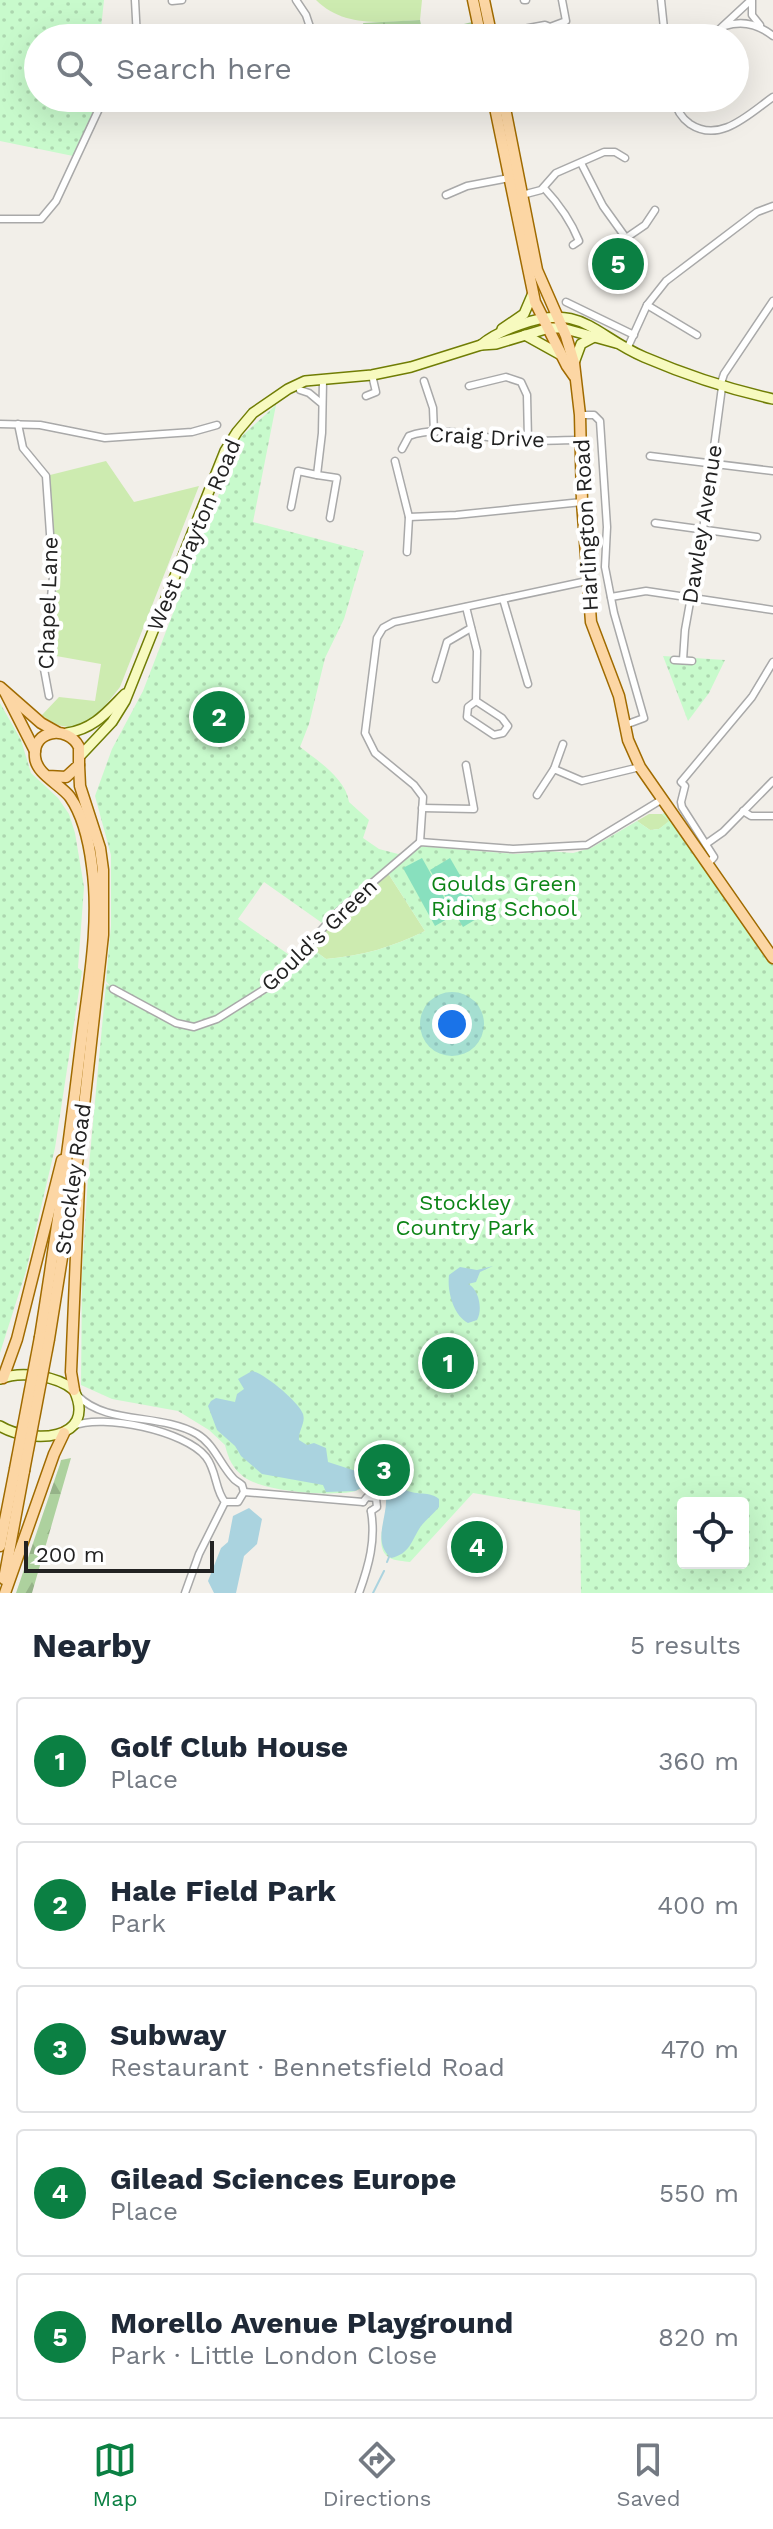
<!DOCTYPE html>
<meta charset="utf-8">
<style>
:root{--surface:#fff;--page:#f6f6f7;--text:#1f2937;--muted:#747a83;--line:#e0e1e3;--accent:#0b8043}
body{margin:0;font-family:"Work Sans",sans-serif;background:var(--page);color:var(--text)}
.controls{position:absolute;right:24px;bottom:24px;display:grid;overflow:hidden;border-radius:8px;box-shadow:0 8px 32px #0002}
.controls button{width:72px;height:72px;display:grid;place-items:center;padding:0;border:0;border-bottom:2px solid var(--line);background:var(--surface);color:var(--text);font:40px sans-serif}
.scale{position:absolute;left:24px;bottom:20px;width:190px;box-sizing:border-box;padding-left:8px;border:4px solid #222;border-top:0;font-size:22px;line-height:28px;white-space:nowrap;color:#222;-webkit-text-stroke:6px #fff;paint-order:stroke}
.you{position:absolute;left:452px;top:1024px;width:28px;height:28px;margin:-20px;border:6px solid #fff;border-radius:50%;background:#1a73e8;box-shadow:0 0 0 12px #1a73e833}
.badge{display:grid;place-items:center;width:52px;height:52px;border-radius:50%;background:var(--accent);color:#fff;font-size:26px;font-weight:700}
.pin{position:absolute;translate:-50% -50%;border:4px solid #fff;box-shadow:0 2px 8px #0006}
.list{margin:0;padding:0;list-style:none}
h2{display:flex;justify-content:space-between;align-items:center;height:104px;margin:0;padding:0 32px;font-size:34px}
h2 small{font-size:26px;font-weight:400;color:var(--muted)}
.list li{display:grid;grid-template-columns:52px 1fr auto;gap:24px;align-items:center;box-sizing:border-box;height:128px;margin:0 16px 16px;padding:0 16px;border:2px solid var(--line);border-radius:8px}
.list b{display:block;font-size:30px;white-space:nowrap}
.list p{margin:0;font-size:26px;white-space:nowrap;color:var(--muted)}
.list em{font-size:26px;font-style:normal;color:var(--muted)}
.icon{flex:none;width:44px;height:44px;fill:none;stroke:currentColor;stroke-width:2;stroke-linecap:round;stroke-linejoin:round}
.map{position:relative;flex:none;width:773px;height:1593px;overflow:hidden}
.search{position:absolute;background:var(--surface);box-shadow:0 8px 32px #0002;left:24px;right:24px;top:24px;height:88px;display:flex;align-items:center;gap:20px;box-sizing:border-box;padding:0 28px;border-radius:44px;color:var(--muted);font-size:30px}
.sheet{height:824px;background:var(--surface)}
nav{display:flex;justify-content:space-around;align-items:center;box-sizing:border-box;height:112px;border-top:2px solid var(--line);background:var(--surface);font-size:22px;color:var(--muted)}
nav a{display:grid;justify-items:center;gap:4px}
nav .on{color:var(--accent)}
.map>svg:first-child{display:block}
.grass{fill:#cdebb0}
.forest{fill:url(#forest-firs)}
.park{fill:url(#park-dots);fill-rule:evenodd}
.pitch{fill:#88e0be}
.water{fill:#aad3df}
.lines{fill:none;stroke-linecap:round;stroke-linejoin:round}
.stream{stroke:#aad3df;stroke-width:2}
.street-casing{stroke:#a9a9a9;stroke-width:9}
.secondary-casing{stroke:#707d05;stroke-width:12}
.primary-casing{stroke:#a06b00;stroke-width:13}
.street{stroke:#fff;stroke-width:6}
.secondary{stroke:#f7fabf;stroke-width:9}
.primary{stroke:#fcd6a4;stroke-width:10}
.primary-bridge-casing{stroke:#a06b00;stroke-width:13;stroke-linecap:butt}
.primary-bridge{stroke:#fcd6a4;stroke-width:10}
.labels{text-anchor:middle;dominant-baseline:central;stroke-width:8;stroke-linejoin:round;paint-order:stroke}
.street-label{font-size:22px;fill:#222;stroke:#fff}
.park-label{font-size:22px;fill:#0c8416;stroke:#fff}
</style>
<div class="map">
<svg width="773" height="1593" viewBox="0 0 773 1593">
<defs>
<pattern id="forest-firs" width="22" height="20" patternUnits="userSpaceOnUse" patternTransform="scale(2)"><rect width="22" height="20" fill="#add19e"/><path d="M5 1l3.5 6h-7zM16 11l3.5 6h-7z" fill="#95b388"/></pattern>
<pattern id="park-dots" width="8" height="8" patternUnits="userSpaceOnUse" patternTransform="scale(2)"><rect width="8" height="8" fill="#c8facc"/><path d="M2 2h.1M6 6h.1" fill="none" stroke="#acd6af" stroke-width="1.8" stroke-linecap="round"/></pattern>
</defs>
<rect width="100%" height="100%" fill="#f2efe9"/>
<g class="grass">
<path d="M 316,0 L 422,0 L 420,20 C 383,22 344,28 316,0 Z"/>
<path d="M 106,461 L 134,502 L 199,486 L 120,687 C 100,713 75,744 42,715 L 59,697 L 95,701 L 101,664 L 45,654 L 53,577 L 46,476 Z"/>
<path d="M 649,814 L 662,814 L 670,821 L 659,829 L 650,830 L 637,821 Z"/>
<path d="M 386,870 L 425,931 C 392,947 363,956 326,959 L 307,945 Z"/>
</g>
<g class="forest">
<path d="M 420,20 L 423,34 L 472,22 L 475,38 L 367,38 L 363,23 Z"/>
<path d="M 71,1458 L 32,1593 L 16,1593 L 60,1464 L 61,1460 Z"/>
</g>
<g class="park">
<path d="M 0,0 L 104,0 L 100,38 L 38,38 L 38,98 L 109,98 L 78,157 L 0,141 Z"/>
<path d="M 620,254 L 640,272 L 636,278 L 625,267 L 615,283 L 611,284 L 598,279 L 593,270 Z"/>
<path d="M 276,405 L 253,522 L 364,551 L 344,619 L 325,658 L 309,724 L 300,747 C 317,760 346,779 349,802 L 369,820 L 363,838 L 379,849 L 398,854 L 416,846 L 516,854 L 547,851 L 573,853 L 591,848 L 637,821 L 650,830 L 659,829 L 669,821 L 662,814 L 669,811 L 773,958 L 773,1593 L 581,1593 L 580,1511 L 473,1493 L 410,1562 C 404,1561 395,1561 390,1558 C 372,1549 387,1515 388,1502 C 388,1497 386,1493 384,1489 L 369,1484 C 363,1487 358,1491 351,1492 C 326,1496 265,1492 244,1477 C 233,1469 228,1458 225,1445 L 209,1430 L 178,1411 L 112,1399 L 81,1385 L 82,1275 L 88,1176 L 106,984 L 110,986 L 106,981 L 111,926 L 111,855 L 95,796 L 112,749 L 143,691 L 241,437 ZM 386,870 L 425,931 C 392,947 363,956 326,959 L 307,945 L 295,959 L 238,919 L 264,882 L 325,925 ZM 683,1503 L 743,1503 L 743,1563 L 683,1563 Z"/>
<path d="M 663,656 L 725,660 L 709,693 L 688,721 Z"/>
<path d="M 0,703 L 21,740 L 31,773 L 58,798 L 69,814 L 75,833 L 84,887 L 78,968 L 82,971 L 55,1148 L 26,1271 L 0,1353 Z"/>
</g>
<g class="pitch">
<path d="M 422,858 L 454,915 L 435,926 L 403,868 Z"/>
<path d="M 450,858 L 483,915 L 463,927 L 430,870 Z"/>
</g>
<g class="water">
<path d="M 493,1266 L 480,1272 L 476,1282 L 468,1284 C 479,1289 483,1310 477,1320 L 468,1323 C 453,1315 447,1291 449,1275 L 460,1267 L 477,1270 Z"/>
<path d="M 252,1371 C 264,1373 299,1402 303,1414 C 306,1423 298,1431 299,1440 L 307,1445 L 314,1443 L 326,1448 L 328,1462 L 396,1484 C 414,1499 427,1489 439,1499 L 439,1507 C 434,1513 426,1520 421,1526 C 411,1541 410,1554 391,1558 C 369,1540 393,1510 384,1489 L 369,1484 L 355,1491 L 326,1492 L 323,1485 L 262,1474 L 241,1456 L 235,1446 L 217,1430 L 208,1406 L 211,1401 L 216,1398 L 235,1402 L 237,1394 L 244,1389 L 238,1379 Z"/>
<path d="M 249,1508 L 262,1519 L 257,1544 L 244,1556 L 236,1593 L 214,1593 L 208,1581 L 221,1548 L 228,1542 L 233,1516 Z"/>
</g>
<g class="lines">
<g class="stream">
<path d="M 387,1562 L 389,1557"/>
<path d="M 373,1593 L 384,1571"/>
</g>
<g class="street-casing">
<g id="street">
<path d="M 135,0 L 137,38"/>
<path d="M 524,0 L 526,0"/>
<path d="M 661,0 L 665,38"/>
<path d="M 752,0 L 752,15 L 760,25"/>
<path d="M 172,1 L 182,0"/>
<path d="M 725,26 C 743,20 758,24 773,36"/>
<path d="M 550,27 L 566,21 L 562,0"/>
<path d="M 491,35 L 545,25 L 550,27 L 554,38"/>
<path d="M 150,38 L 174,34 L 308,34 L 311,30 L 306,15 L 296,0"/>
<path d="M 710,38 L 751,0"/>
<path d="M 566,98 L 567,102"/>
<path d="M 602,98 L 603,101"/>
<path d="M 674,98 C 676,109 680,117 690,124 C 720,144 749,114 773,97"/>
<path d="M 581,163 L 603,206 L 626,238 L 645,225 L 655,210"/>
<path d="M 544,188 C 559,204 571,221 579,241 L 573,245"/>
<path d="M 446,195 L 467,186 L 509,178"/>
<path d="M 522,195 L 541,190 L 556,173 L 604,152 L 615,152 L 625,158"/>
<path d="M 0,219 L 41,219 L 56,201 L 104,98"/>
<path d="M 566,302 L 634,335"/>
<path d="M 647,305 L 697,335"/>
<path d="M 627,349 L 647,305 L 666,281 L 757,212 L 773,206"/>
<path d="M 323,381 L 322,433 L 317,475 L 337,478 L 330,518"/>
<path d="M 424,381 L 433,408 L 434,433"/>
<path d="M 469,386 L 506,377 L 521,382 L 527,395 L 528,440"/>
<path d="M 720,386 L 724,374 L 773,301"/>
<path d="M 300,390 L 309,393 L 321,403"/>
<path d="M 366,396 L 376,392 L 372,375"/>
<path d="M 580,415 L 594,415 L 600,421 L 607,527 L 605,567 L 614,613 L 644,718 L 625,725"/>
<path d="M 0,424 L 40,425 L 105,438 L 192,432 L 217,425"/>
<path d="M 18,424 L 23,448 L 46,476 L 53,577 L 44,669 L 49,696"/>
<path d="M 402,449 L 409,436 C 440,424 478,438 510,440 C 533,442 557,440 580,440"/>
<path d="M 650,456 L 773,471"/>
<path d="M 395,461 L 409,517 L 456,515 L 582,502"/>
<path d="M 291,507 L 298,471 L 317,475"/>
<path d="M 655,523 L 757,537"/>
<path d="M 407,552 L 409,517"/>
<path d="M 611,597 L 646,591 L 773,610"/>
<path d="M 503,599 L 528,684"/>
<path d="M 466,607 L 477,651 L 476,701 L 468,707 L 467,717 L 494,735 L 503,733 L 508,726 L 502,718 L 476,701"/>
<path d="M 674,660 L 692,661"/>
<path d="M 683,660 L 685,630 L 703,530 L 722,387"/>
<path d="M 436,679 L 447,642 L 471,628"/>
<path d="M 554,769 L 563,744"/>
<path d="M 537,795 L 554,769 L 582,781 L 640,767"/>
<path d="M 422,808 L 474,809 L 466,765"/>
<path d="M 743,811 L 751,816 L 773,816"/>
<path d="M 420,842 L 423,797 L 414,785 L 375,753 L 365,733 L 377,638 L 383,628 L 394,622 L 587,581"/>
<path d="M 706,844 L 723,832 L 773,781"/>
<path d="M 708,864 L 714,857 L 682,807 L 681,802 L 685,786 L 681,782 L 752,697 L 773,662"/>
<path d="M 113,989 L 176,1023 L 194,1027 L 217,1019 L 271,985 L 337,913 L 420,842 L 513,849 L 587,845 L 661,800"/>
<path d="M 78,1396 C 106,1425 161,1413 197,1434 C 214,1444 220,1464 233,1478 C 235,1481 239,1482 242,1485 L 244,1492"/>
<path d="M 73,1426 C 102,1413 186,1431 206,1457 C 217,1471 215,1491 225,1502"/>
<path d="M 244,1492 L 363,1502"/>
<path d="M 225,1502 L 238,1502 L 244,1492"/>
<path d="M 363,1502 L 367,1497 L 376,1498 L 377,1507 L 371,1511"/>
<path d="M 185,1593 L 199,1554 L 225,1502"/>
<path d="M 359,1593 C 369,1565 376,1540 371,1511"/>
</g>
</g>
<g class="secondary-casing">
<g id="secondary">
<path d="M 502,329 L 524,314 L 533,293"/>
<path d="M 525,335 L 561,355"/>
<path d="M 481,345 C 493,335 505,330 519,325 C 582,302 593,335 644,357 C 686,375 728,389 773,399"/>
<path d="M 574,363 L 581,344 L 594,337"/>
<path d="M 67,733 C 94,729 107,712 125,694"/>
<path d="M 81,755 L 112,722 L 125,701 L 225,451 L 237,432 L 253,413 L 288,389 L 305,381 L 372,375 L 411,367 L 481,345 L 496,344 L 549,328 L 562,328 L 616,343"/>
<path d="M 0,1426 C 30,1444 98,1442 74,1390 C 57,1376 21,1370 0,1379"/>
</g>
</g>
<g class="primary-casing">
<g id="primary">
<path d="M 473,0 L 481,38"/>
<path d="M 484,0 L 492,38"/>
<path d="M 493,98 L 535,302 L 567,366 L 574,376"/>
<path d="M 503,98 L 537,270 L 566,336 L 574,363 L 580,415 L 582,502 L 591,622 L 619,696 L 628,740 L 640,767 L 773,958"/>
<path d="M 0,687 L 41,723 L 57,732"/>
<path d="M 5,692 L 35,751"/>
<path d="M 40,1337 C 56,1237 70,1137 82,1036 C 89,981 100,921 92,866 C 89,842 84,817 70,797 C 60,784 36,774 35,757 C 32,729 68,725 79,747 L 79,765 L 66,777 L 48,776"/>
<path d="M 49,1339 L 79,1151 L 103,935 L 103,870 L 100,848 L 80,786 L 79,765"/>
<path d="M 3,1378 L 17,1339 L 62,1160"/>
<path d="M 74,1390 L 71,1372 L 79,1185"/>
<path d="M 0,1546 L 15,1469"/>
<path d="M 4,1579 L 24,1471"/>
<path d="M 5,1593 L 54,1454 L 64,1433"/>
</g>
</g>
<use href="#street" class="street"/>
<use href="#secondary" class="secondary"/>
<use href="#primary" class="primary"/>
<g class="primary-bridge-casing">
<g id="primary-bridge">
<path d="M 15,1469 L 40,1337"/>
<path d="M 24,1471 L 49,1339"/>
</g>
</g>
<use href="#primary-bridge" class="primary-bridge"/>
</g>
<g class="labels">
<g class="street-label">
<text transform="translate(487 437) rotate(3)">Craig Drive</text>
<text transform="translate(702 524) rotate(-81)">Dawley Avenue</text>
<text transform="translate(586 525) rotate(-93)">Harlington Road</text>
<text transform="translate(194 535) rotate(-67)">West Drayton Road</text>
<text transform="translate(48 603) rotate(-88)">Chapel Lane</text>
<text transform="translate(319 935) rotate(-44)">Gould's Green</text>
<text transform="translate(73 1179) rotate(-82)">Stockley Road</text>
</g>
<g class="park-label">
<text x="504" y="883">Goulds Green<tspan x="504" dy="25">Riding School</tspan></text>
<text x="465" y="1202">Stockley<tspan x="465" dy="25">Country Park</tspan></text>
</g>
</g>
</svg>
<div class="controls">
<button><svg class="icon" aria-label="locate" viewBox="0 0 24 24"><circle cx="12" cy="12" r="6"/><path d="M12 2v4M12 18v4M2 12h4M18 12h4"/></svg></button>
</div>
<div class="scale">200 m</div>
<div class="you"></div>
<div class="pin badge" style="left:448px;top:1363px">1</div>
<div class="pin badge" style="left:219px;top:717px">2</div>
<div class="pin badge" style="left:384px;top:1470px">3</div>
<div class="pin badge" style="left:477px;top:1547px">4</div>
<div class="pin badge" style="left:618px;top:264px">5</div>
<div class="search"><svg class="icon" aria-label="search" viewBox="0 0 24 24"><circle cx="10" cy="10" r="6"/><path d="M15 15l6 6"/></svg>Search here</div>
</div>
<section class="sheet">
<h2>Nearby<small>5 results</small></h2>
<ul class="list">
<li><span class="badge">1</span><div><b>Golf Club House</b><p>Place</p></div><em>360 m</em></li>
<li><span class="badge">2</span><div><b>Hale Field Park</b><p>Park</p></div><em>400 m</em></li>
<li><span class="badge">3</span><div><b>Subway</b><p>Restaurant · Bennetsfield Road</p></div><em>470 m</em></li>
<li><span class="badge">4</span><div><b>Gilead Sciences Europe</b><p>Place</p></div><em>550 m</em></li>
<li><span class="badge">5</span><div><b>Morello Avenue Playground</b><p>Park · Little London Close</p></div><em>820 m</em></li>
</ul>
</section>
<nav>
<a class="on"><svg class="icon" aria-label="map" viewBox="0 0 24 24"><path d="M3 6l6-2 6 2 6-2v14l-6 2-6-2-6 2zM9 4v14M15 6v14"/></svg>Map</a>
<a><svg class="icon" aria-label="directions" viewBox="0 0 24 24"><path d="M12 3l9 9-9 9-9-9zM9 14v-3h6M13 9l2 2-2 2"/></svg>Directions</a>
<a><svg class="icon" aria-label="saved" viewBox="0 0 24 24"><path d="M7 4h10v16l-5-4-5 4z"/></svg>Saved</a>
</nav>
